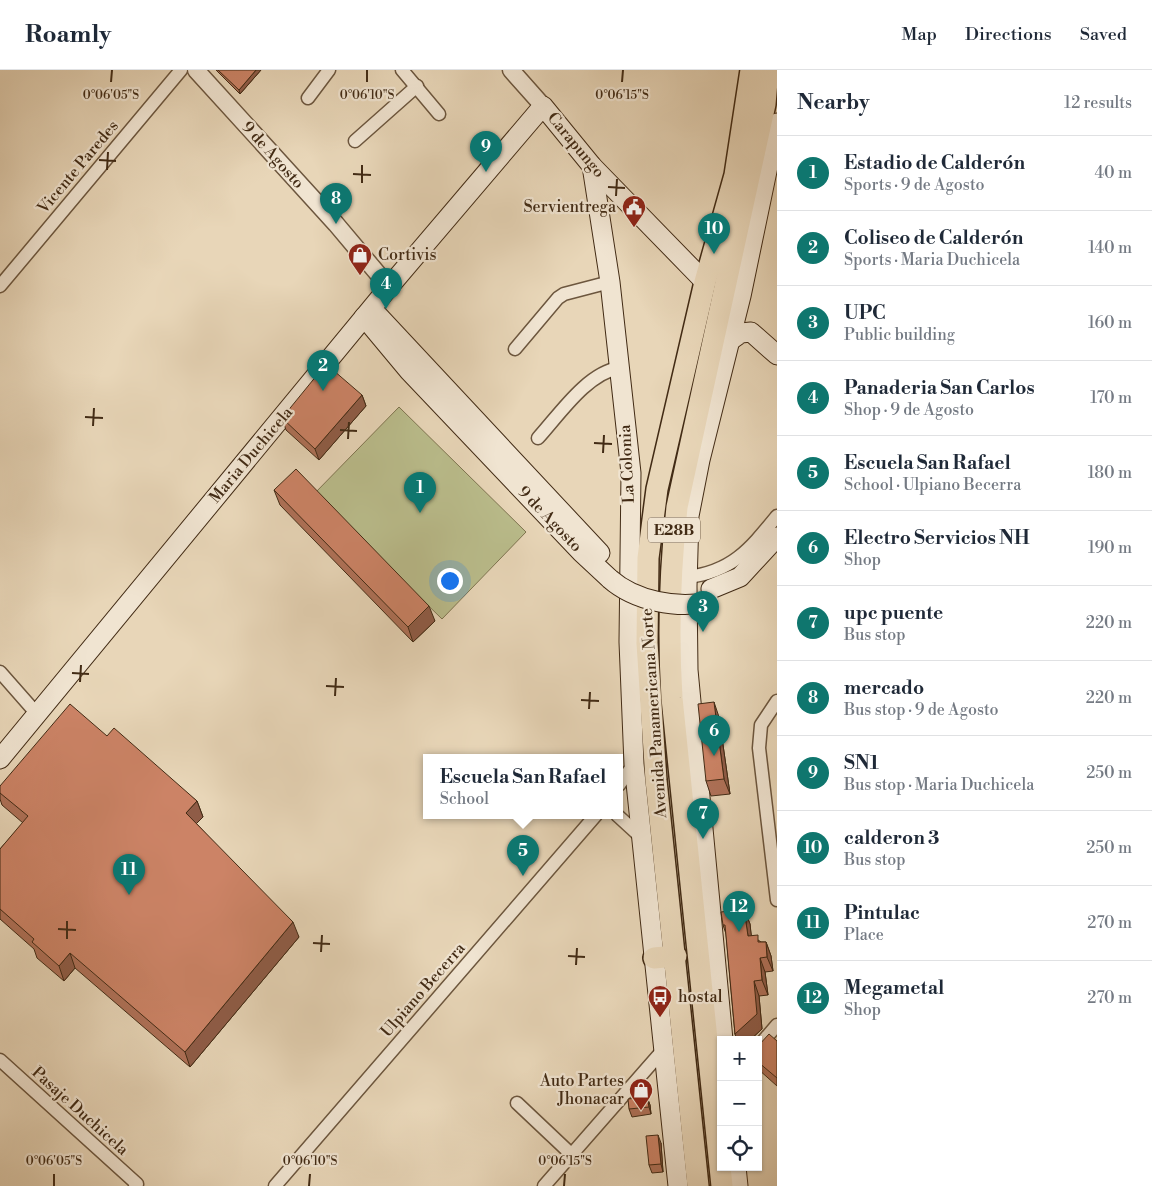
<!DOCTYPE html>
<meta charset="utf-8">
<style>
:root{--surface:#fff;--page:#f6f6f7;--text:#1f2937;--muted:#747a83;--line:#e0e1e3;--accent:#0f766e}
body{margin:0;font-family:"Libre Bodoni",serif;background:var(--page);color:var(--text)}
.controls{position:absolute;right:15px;bottom:15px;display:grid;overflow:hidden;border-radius:0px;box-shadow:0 1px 4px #0004}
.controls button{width:45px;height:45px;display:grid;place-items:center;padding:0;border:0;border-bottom:1px solid var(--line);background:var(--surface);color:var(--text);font:25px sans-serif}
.you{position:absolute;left:449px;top:510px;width:18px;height:18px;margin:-12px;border:4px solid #fff;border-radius:50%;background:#1a73e8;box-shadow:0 0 0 8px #1a73e833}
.badge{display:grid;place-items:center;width:32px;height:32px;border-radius:50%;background:var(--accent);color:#fff;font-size:16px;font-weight:700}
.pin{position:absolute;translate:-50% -41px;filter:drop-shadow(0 1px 2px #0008)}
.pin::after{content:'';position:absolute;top:26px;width:18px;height:15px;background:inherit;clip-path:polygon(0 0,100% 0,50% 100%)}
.popup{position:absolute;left:423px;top:684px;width:200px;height:65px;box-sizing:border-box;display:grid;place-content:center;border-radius:0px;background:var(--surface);filter:drop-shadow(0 1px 4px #0005);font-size:16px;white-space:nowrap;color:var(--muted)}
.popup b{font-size:19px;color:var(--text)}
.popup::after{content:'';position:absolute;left:50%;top:100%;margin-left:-10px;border:10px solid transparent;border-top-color:var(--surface)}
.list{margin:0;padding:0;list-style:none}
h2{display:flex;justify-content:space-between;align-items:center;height:65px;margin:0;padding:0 20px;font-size:21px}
h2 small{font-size:16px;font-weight:400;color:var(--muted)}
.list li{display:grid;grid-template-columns:32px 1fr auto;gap:15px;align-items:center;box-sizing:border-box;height:75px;padding:0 20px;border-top:1px solid var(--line)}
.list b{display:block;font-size:19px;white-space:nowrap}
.list p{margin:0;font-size:16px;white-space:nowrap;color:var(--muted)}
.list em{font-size:16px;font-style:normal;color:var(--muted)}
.icon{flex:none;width:28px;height:28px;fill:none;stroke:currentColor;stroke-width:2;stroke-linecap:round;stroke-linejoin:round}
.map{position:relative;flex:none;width:777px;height:1116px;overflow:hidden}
header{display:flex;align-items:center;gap:30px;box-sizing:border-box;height:70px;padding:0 25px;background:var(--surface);border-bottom:1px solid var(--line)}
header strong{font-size:24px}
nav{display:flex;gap:28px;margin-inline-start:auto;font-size:18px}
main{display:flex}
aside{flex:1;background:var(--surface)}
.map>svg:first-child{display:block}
.green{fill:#babd8c;stroke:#7e7450}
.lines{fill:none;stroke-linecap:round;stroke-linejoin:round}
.minor-casing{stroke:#6c563e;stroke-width:15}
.tertiary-casing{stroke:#6c563e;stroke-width:19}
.secondary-casing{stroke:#422b15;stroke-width:21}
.trunk-casing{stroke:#422b15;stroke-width:24}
.minor{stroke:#f0e4d1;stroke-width:12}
.tertiary{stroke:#f0e4d1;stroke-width:16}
.secondary{stroke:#f0e4d1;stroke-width:19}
.trunk{stroke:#e8d6b8;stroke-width:21}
.secondary-bridge-casing{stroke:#422b15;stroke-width:21;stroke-linecap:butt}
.secondary-bridge{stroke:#f0e4d1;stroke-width:19}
.wall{fill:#af7158;stroke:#422b15}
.shaded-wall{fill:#8f5c47;stroke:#422b15}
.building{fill:#cc8366;stroke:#422b15}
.ticks{fill:none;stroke:#422b15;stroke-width:2}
.labels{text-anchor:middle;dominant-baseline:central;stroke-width:4.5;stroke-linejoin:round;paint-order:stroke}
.shield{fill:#f0e4d1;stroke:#76624d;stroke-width:1}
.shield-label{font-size:15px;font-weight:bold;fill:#422b15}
.street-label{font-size:16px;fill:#422b15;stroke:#f0e4d1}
.poi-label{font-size:16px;fill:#422b15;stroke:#f0e4d1;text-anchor:end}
.ticks-label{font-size:12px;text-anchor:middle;fill:#422b15;stroke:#f0e4d1;stroke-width:4.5;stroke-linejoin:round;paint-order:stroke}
</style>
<header>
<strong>Roamly</strong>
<nav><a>Map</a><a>Directions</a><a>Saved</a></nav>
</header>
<main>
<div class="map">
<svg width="777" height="1116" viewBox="0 0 777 1116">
<rect width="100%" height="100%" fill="#e8d6b8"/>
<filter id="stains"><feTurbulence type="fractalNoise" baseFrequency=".004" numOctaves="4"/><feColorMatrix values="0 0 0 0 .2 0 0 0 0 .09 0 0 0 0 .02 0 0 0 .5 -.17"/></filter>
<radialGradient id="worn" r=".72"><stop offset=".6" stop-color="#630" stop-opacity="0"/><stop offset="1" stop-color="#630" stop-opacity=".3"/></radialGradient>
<path class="green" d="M 399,337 L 526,462 L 442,549 L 314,424 Z"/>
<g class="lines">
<g class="minor-casing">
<g id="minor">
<path d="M 402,0 L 439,44"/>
<path d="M 308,28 L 329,0"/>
<path d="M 355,71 L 417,16"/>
<path d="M 0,216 L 181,0"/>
<path d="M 515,279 L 558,228 L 564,224 L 610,212"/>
<path d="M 538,368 C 559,345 587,303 619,298"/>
<path d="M 687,507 C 732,502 750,479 777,446"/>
<path d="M 0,602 L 37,644"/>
<path d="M 777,631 L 761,655 L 759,678 L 777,830"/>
<path d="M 619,715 L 634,694"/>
<path d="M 617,745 L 641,767"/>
<path d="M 758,977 L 777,955"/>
<path d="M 0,990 L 137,1114 L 135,1116"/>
<path d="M 517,1033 L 571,1084"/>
<path d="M 275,1116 L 596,745"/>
<path d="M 544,1116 L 664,979"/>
</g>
</g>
<g class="tertiary-casing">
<g id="tertiary">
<path d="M 196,0 L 336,154 L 389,217"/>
<path d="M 511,0 L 543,36"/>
</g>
</g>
<g class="secondary-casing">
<g id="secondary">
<path d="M 592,96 L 610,212 L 631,403 L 629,572 L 634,694 L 678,1116"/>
<path d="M 372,239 L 600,483"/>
<path d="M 364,247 L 409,301 L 581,482 L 610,509"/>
<path d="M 731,270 L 741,263 L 751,262 L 777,285"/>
<path d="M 711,519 L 740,507 L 777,467"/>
<path d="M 0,689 L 389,217 L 543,36 L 592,96 L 705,212"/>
<path d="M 723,970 L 688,600 L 687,516 L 689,446 L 700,390 L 741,226 L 777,53"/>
<path d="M 736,1097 L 738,1116"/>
</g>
</g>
<g class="trunk-casing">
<g id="trunk">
<path d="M 654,888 L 676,886"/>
<path d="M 698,1116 L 656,710 L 647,573 L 648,488 L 657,419 L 705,212 L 735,105 L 751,0"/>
<path d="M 722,1116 L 672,628 C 668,564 670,501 677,437 L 765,34 L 768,0"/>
</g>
</g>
<use href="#minor" class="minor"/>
<use href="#tertiary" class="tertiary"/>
<use href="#secondary" class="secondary"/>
<use href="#trunk" class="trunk"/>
<g class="secondary-bridge-casing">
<path id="secondary-bridge" d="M 610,509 C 635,531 677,539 709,532"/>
</g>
<use href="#secondary-bridge" class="secondary-bridge"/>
</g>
<g class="wall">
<path d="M 216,0 L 261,0 L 240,24 Z"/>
<path d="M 362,325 L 366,336 L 319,390 L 286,360 L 282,348 Z"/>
<path d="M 274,420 L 435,551 L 413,572 L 280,435 Z"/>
<path d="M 719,647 L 730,724 L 711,726 L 706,711 Z"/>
<path d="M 107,666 L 197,731 L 203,747 L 196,753 L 299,867 L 190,997 L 75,898 L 64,911 L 37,888 L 34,879 L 0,849 L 0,779 L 23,753 L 2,735 L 0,729 L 0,716 Z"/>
<path d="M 744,839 L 750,854 L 751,865 L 761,872 L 766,872 L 771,886 L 773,901 L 765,902 L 768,925 L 759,926 L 762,959 L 750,970 L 737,970 L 735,964 L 726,864 L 723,855 Z"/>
<path d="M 777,971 L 777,1016 L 758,999 L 758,976 Z"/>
<path d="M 647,1027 L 650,1035 L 651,1044 L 632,1047 L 629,1039 Z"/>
<path d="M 661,1073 L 663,1102 L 652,1103 L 649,1095 Z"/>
</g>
<g class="shaded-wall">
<path d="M 256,0 L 261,0 L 240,24 L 239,20 Z"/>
<path d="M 362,325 L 366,336 L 319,390 L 315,379 Z"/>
<path d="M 429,536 L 435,551 L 413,572 L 408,557 Z"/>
<path d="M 714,632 L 719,647 L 730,724 L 724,709 Z"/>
<path d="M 197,731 L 203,747 L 192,758 L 186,743 Z"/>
<path d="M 744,839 L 750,854 L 753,880 L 748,866 Z"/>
<path d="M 293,852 L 299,867 L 190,997 L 185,982 Z"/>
<path d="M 766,872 L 771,886 L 773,901 L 767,887 Z"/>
<path d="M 70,883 L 75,898 L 64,911 L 59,896 Z"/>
<path d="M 760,888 L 765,902 L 768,925 L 762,910 Z"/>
<path d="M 754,911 L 759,926 L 762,959 L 750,970 L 737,970 L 735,964 Z"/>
<path d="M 647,1027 L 650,1035 L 651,1044 L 649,1037 Z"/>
<path d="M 658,1065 L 661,1073 L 663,1102 L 661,1094 Z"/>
</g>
<g class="building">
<path d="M 218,0 L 256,0 L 239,20 Z"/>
<path d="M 326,294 L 362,325 L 315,379 L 282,348 Z"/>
<path d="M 296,399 L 429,536 L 408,557 L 274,420 Z"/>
<path d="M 714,632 L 724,709 L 706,711 L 698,634 Z"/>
<path d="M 70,634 L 107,666 L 114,658 L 197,731 L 186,743 L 293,852 L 185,982 L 70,883 L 59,896 L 32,872 L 34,869 L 0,839 L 0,779 L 28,746 L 0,723 L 0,716 Z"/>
<path d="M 744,839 L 748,866 L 758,865 L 758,872 L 766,872 L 767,887 L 760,888 L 762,910 L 754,911 L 757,944 L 735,964 L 725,855 L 723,855 L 721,842 Z"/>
<path d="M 769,964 L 777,971 L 777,1008 L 758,992 L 758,976 Z"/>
<path d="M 647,1027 L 649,1037 L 629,1039 L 628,1029 Z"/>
<path d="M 658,1065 L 661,1094 L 649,1095 L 646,1066 Z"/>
</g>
<path class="ticks" d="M 111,12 L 112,0M 367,12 L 367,0M 622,12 L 623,0M 99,90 L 116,91M 107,100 L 108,82M 353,104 L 371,105M 362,113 L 362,95M 608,117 L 625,118M 616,126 L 617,109M 85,347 L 103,348M 93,356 L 94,338M 340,360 L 357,361M 348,369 L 349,352M 594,373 L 612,374M 603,383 L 604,365M 72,603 L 89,604M 80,612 L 81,595M 326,616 L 344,617M 335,626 L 336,608M 581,630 L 599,631M 589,639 L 590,622M 58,859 L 76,860M 67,869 L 67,851M 313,873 L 330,874M 321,882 L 322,865M 568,886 L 585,887M 576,895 L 577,878M 54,1116 L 54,1104M 309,1116 L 310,1104M 564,1116 L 565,1104"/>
<defs>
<g id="civic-pin" transform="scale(1.25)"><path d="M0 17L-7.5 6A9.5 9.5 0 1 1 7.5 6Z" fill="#8f2418" stroke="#f0e4d1"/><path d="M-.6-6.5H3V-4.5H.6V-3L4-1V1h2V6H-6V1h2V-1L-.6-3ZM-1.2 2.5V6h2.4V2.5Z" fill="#fff"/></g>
<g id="shop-pin" transform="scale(1.25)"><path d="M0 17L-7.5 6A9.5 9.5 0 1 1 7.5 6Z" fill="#8f2418" stroke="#f0e4d1"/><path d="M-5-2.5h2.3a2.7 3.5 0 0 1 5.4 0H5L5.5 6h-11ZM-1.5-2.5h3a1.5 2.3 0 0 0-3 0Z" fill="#fff"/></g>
<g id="bus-pin" transform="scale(1.25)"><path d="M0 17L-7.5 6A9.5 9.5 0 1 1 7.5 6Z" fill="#8f2418" stroke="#f0e4d1"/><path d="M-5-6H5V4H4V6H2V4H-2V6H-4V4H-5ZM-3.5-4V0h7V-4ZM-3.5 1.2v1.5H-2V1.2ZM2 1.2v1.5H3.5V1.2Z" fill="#fff"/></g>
</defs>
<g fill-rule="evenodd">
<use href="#civic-pin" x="634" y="137"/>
<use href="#shop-pin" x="360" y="185"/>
<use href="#bus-pin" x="660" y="927"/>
<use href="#shop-pin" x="641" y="1020"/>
</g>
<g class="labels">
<rect class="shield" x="648" y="447.5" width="52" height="25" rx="4"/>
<g class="shield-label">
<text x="674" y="460">E28B</text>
</g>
<g class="street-label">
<text transform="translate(576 75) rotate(50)">Carapungo</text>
<text transform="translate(273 85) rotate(48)">9 de Agosto</text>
<text transform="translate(78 97) rotate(-50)">Vicente Paredes</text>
<text transform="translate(251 385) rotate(-50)">Maria Duchicela</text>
<text transform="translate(627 394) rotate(-93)">La Colonia</text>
<text transform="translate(550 449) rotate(46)">9 de Agosto</text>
<text transform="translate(654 643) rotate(-94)">Avenida Panamericana Norte</text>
<text transform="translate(423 920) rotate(-49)">Ulpiano Becerra</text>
<text transform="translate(80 1041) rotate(42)">Pasaje Duchicela</text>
</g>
<g class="poi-label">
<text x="616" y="137">Servientrega</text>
<text x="378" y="185" text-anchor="start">Cortivis</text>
<text x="678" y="927" text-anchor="start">hostal</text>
<text x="624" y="1011">Auto Partes<tspan x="624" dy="18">Jhonacar</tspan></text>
</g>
</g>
<g class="ticks-label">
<text x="111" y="29">0°06'05"S</text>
<text x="367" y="29">0°06'10"S</text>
<text x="622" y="29">0°06'15"S</text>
<text x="54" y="1095">0°06'05"S</text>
<text x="310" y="1095">0°06'10"S</text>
<text x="565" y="1095">0°06'15"S</text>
</g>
<rect width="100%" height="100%" filter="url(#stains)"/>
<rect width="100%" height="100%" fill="url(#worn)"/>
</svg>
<div class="controls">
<button>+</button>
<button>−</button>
<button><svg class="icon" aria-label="locate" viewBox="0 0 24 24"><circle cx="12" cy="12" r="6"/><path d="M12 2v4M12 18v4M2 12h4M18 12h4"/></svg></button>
</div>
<div class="you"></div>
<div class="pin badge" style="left:420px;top:443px">1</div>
<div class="pin badge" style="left:323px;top:321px">2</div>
<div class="pin badge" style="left:703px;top:562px">3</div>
<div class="pin badge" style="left:386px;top:239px">4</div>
<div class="pin badge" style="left:523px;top:806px">5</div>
<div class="popup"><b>Escuela San Rafael</b>School</div>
<div class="pin badge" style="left:714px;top:686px">6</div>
<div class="pin badge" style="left:703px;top:769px">7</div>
<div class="pin badge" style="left:336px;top:154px">8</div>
<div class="pin badge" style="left:486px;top:102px">9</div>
<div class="pin badge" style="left:714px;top:184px">10</div>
<div class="pin badge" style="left:129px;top:825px">11</div>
<div class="pin badge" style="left:739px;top:862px">12</div>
</div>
<aside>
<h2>Nearby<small>12 results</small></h2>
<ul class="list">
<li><span class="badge">1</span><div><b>Estadio de Calderón</b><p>Sports · 9 de Agosto</p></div><em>40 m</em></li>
<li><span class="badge">2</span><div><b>Coliseo de Calderón</b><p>Sports · Maria Duchicela</p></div><em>140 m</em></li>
<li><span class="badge">3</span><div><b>UPC</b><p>Public building</p></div><em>160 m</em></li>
<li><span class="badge">4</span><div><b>Panaderia San Carlos</b><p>Shop · 9 de Agosto</p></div><em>170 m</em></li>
<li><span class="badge">5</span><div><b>Escuela San Rafael</b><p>School · Ulpiano Becerra</p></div><em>180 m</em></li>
<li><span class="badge">6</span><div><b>Electro Servicios NH</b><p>Shop</p></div><em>190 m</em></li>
<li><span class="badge">7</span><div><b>upc puente</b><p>Bus stop</p></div><em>220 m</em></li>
<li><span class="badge">8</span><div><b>mercado</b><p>Bus stop · 9 de Agosto</p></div><em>220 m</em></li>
<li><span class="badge">9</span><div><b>SN1</b><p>Bus stop · Maria Duchicela</p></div><em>250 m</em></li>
<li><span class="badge">10</span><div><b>calderon 3</b><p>Bus stop</p></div><em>250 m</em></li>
<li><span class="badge">11</span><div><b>Pintulac</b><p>Place</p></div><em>270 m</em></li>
<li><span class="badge">12</span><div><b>Megametal</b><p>Shop</p></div><em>270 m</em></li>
</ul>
</aside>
</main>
